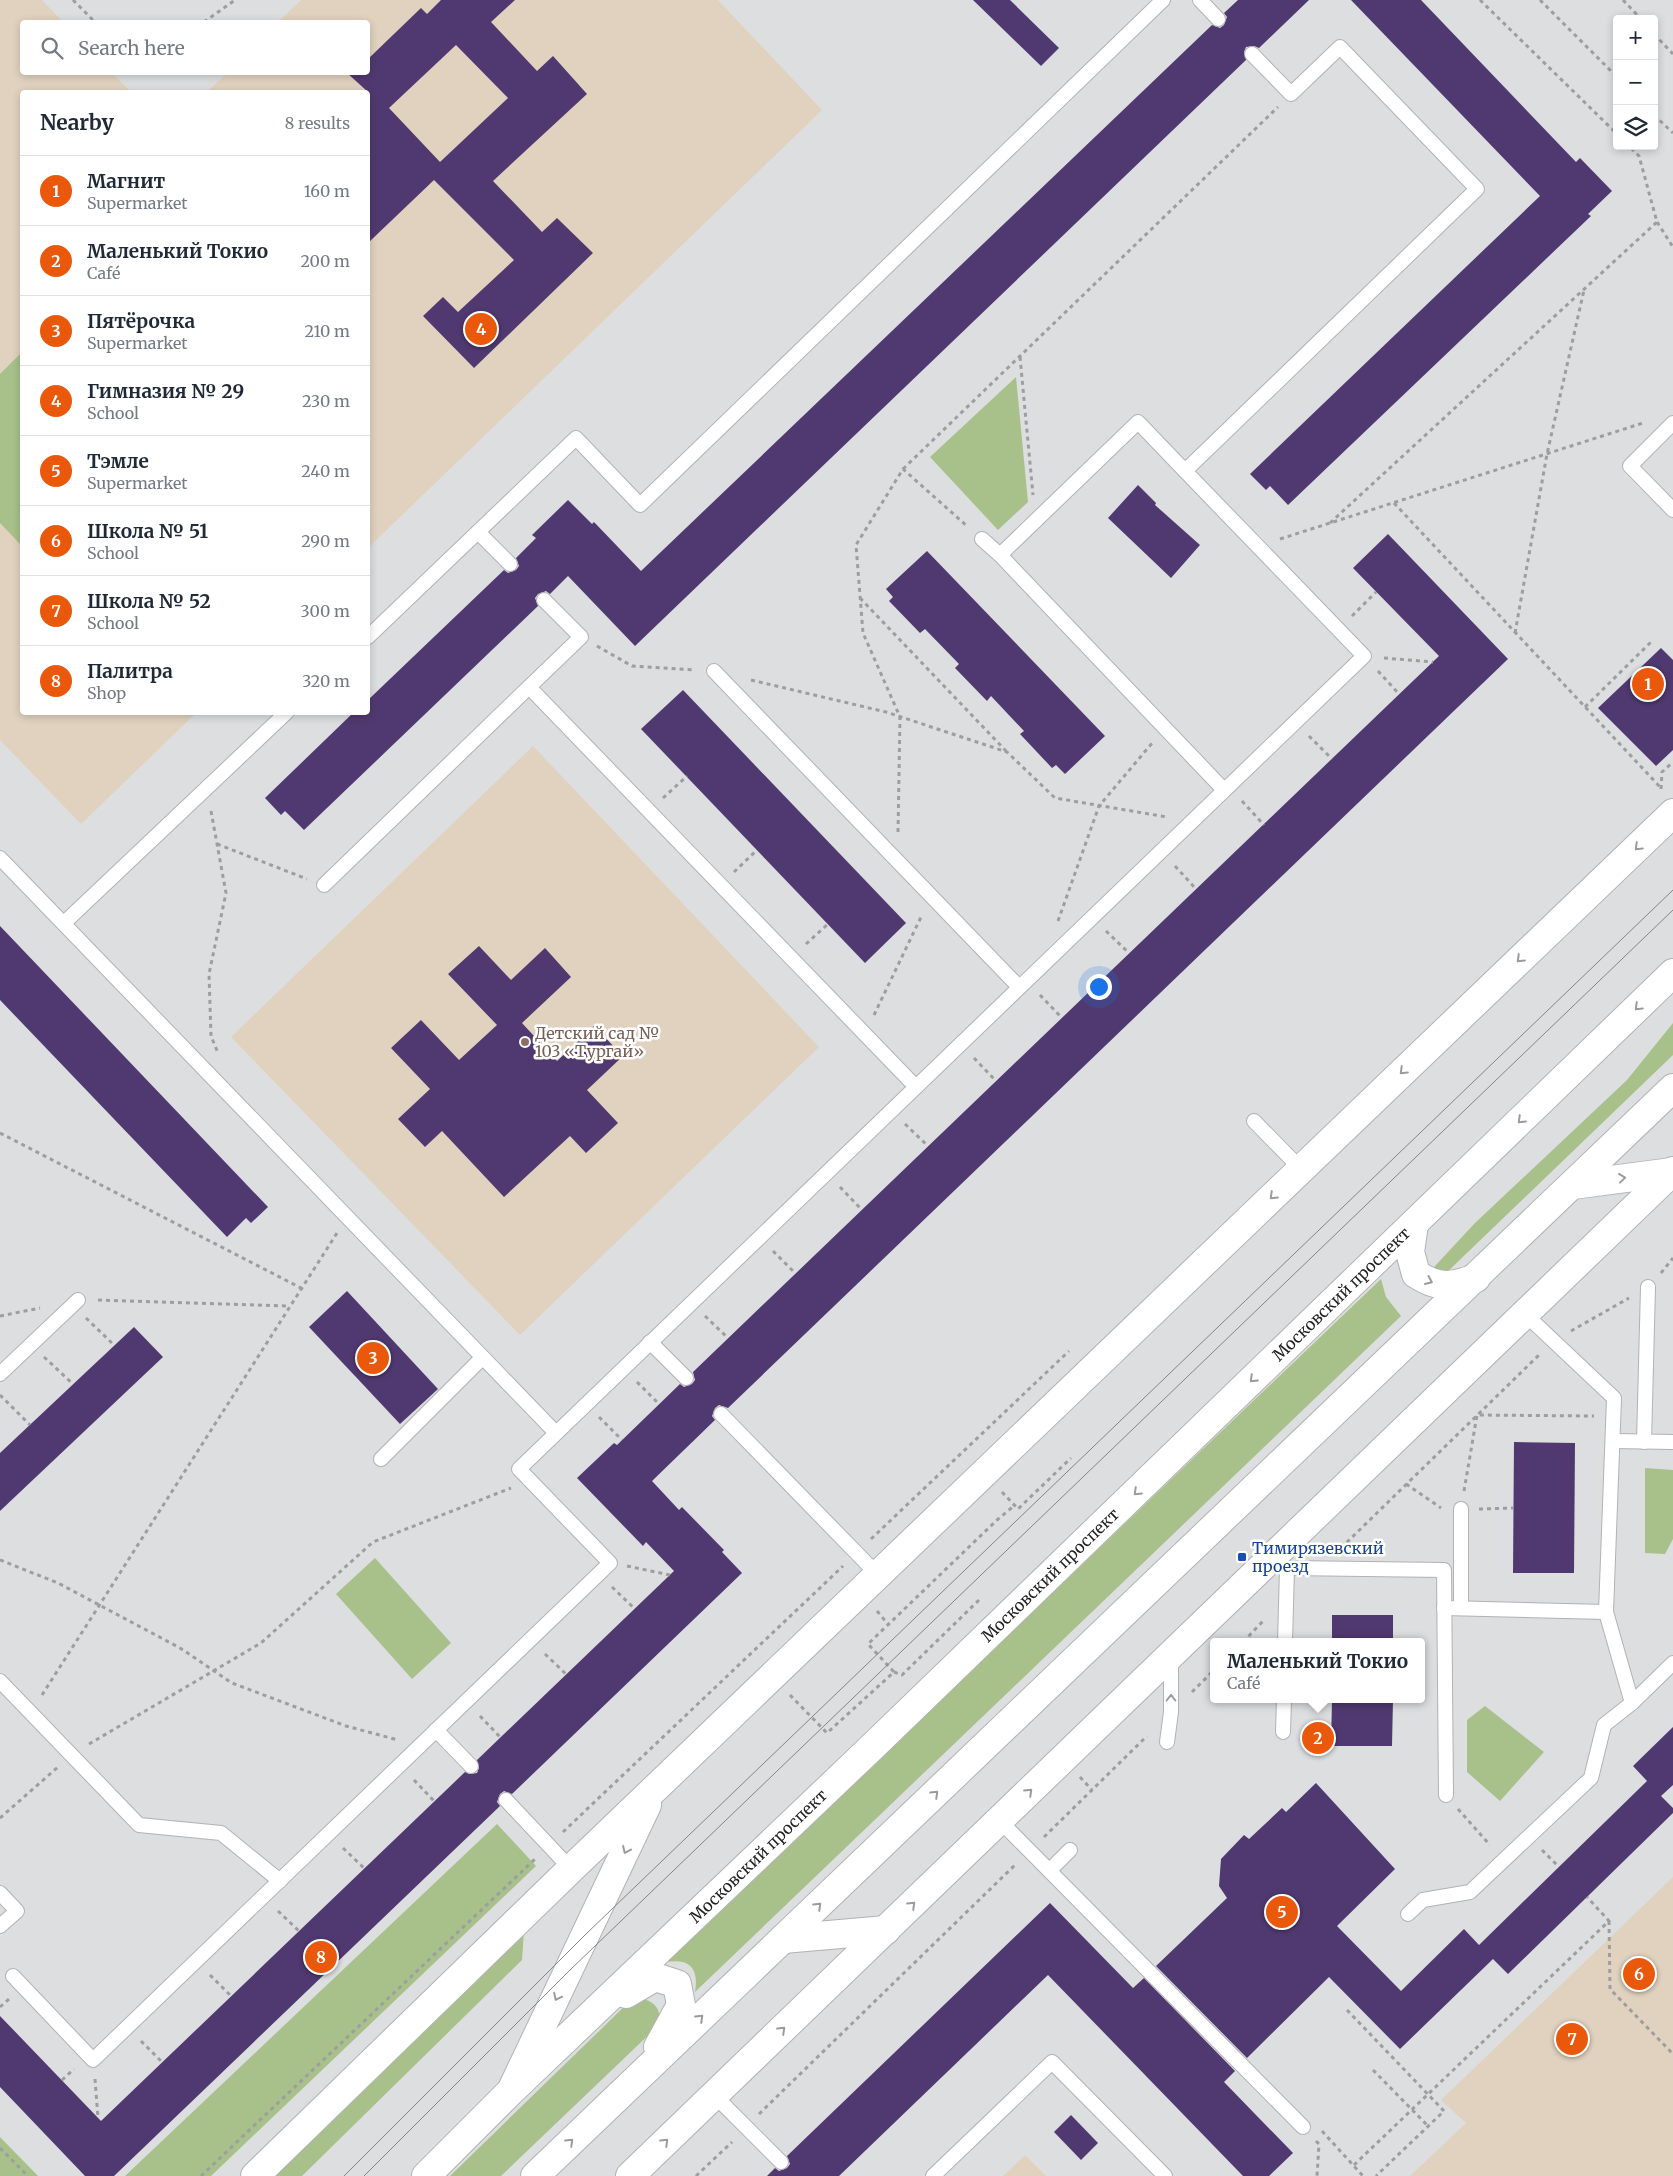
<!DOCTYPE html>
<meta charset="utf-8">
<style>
:root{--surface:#fff;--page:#f2f2f3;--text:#1f2937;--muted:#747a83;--line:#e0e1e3;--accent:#ea580c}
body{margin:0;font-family:Merriweather,serif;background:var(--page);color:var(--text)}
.controls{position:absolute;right:15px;top:15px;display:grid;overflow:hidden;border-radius:5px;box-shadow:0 2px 8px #0003}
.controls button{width:45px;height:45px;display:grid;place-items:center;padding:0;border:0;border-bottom:1px solid var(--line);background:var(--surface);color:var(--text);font:25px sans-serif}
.you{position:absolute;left:1098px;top:986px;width:18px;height:18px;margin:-12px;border:4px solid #fff;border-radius:50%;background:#1a73e8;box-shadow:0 0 0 8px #1a73e833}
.badge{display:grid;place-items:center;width:32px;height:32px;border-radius:50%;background:var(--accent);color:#fff;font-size:16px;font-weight:700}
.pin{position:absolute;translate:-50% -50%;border:2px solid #fff;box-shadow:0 1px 5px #0006}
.popup{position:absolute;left:1210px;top:1638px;width:215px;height:65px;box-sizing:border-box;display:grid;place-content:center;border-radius:5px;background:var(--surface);filter:drop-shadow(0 1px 4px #0005);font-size:16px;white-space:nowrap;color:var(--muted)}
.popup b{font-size:19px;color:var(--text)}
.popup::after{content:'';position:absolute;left:50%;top:100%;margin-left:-10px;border:10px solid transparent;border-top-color:var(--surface)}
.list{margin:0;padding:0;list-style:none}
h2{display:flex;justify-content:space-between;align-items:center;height:65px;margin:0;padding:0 20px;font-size:21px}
h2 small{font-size:16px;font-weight:400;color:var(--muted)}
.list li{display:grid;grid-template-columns:32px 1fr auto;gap:15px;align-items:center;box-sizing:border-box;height:70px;padding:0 20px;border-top:1px solid var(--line)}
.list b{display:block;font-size:19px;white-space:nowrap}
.list p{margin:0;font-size:16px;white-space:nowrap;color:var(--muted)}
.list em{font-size:16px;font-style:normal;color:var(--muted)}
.icon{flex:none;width:28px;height:28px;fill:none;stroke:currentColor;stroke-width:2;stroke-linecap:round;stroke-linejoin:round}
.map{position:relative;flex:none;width:1673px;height:2176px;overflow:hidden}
.search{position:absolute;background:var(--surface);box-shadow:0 2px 8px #0003;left:20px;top:20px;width:350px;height:55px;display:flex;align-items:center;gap:12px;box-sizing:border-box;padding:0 18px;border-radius:5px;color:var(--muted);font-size:19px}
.panel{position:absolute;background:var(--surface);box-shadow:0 2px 8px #0003;left:20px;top:90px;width:350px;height:625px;border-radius:5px}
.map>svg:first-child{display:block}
.education{fill:#e1d2bf}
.green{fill:#a8c18a}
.building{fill:#503970;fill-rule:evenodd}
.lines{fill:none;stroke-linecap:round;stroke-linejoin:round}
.service-casing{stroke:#b1b2b4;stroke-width:16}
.minor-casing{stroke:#b1b2b4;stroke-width:30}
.secondary-casing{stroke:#b1b2b4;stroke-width:30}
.path{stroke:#9d9ea0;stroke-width:3;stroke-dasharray:4 4;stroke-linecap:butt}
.service{stroke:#fff;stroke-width:14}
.minor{stroke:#fff;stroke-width:28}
.secondary{stroke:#fff;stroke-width:28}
.tram{stroke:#848586;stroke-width:1}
.oneway{stroke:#9b9b9c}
.education-dot{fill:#8d6e63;stroke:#fff;stroke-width:2}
.transit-dot{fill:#1a4fb4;stroke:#fff;stroke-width:2}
.labels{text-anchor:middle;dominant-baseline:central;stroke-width:5;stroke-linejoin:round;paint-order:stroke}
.education-label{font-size:16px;fill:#785e54;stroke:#fff;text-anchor:start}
.street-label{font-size:16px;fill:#212122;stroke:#fff}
.transit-label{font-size:16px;fill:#164399;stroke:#fff;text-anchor:start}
</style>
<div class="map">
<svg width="1673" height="2176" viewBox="0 0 1673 2176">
<rect width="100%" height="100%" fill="#dddee0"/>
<g class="education">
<path d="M 0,0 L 42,0 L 63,22 L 22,22 L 22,72 L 112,73 L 131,92 L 22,92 L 22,712 L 196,713 L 81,824 L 0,740 Z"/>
<path d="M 301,0 L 718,0 L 822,110 L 368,548 L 368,92 L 192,92 L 209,90 L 227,73 L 368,72 L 368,22 L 278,22 Z"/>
<path d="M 533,746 L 819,1047 L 520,1335 L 231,1037 Z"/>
<path d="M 1673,1877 L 1673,2176 L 1410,2176 L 1466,2123 L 1441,2100 Z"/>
<path d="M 1025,2155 L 1046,2176 L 1003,2176 Z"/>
</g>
<g class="green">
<path d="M 22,352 L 22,546 L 0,523 L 0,374 Z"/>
<path d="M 1016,377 L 1028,502 L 998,530 L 930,457 Z"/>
<path d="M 1673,1023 L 1673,1055 L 1443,1276 L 1433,1273 L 1435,1266 L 1475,1223 L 1627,1080 Z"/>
<path d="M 1381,1279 L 1386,1297 L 1401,1316 L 695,1992 C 699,1968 690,1958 666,1962 Z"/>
<path d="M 1645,1468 L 1673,1470 L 1673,1539 L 1665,1554 L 1645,1553 Z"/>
<path d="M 375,1558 L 451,1643 L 412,1679 L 336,1594 Z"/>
<path d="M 1485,1706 L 1544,1752 L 1500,1801 L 1467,1772 L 1467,1720 Z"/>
<path d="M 497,1824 L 536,1866 L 211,2176 L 125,2176 Z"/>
<path d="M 524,1931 L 522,1960 L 302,2176 L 267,2176 L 477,1981 Z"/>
<path d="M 640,1998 C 655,2001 662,2010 659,2025 L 501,2176 L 450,2176 L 631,2000 Z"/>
<path d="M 0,2137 L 38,2176 L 0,2176 Z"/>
</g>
<g class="building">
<path d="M 441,0 L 515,0 L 491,22 L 537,71 L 553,56 L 587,94 L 493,181 L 542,232 L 557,218 L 593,253 L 474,368 L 423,316 L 443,297 L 458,312 L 514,260 L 434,180 L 368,243 L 368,92 L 346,72 L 368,72 L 368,59 L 421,8 L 427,14 ZM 456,45 L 508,98 L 440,162 L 389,108 Z"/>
<path d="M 973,0 L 1010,0 L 1059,48 L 1041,66 Z"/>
<path d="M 1238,0 L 1309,0 L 1259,48 L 1254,46 L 1246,47 L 1244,52 L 1246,60 L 635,646 L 568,576 L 550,594 L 546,591 L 538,594 L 535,598 L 538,606 L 304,830 L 285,811 L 281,815 L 265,798 L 354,712 L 368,712 L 368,700 L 504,570 L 508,573 L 516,570 L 519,566 L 516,558 L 536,538 L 532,535 L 568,500 L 592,524 L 594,522 L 641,571 L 1212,25 L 1220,28 L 1224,25 L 1227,17 L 1224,13 Z"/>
<path d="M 1351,0 L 1421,0 L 1576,162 L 1580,158 L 1612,191 L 1588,214 L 1591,216 L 1288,505 L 1270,486 L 1266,490 L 1250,474 L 1540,196 Z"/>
<path d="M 1138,485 L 1156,503 L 1155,505 L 1200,545 L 1171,578 L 1108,518 Z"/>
<path d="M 1388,534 L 1508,659 L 728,1408 L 719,1405 L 715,1408 L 712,1416 L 715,1420 L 652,1481 L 679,1510 L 682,1507 L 724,1550 L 722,1552 L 742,1573 L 512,1794 L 504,1791 L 500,1794 L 497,1802 L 500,1806 L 114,2176 L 85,2176 L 0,2087 L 0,2016 L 101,2121 L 465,1772 L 469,1774 L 477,1773 L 479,1768 L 477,1760 L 674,1571 L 646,1542 L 643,1546 L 577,1478 L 614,1443 L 617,1445 L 680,1384 L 684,1387 L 692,1384 L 695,1380 L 693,1372 L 1439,656 L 1353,568 Z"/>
<path d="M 927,551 L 1105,736 L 1065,774 L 1056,765 L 1052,768 L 1020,734 L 1024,731 L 991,696 L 987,701 L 955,668 L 959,664 L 925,629 L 920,633 L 889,601 L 893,597 L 886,589 Z"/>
<path d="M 1661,648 L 1673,660 L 1673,750 L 1656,766 L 1598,708 Z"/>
<path d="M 683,690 L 906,923 L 865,963 L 641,729 Z"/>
<path d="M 0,926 L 268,1207 L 251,1223 L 246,1218 L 227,1237 L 0,1000 Z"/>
<path d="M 479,946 L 511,980 L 545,948 L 571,977 L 522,1023 L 557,1061 L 594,1026 L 623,1056 L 587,1090 L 618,1123 L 586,1153 L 570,1136 L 504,1197 L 442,1131 L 425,1147 L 398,1119 L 430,1089 L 391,1048 L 421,1020 L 459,1060 L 497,1025 L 448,974 Z"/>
<path d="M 347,1291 L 438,1389 L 400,1424 L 309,1327 Z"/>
<path d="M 134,1327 L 163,1357 L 0,1511 L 0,1453 Z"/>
<path d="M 1514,1442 L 1575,1443 L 1574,1573 L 1513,1573 Z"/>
<rect x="1332" y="1615" width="61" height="27"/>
<path d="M 1332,1699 L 1393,1699 L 1392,1746 L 1331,1746 Z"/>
<path d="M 1673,1727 L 1673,1785 L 1661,1796 L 1673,1808 L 1673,1813 L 1508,1974 L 1493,1959 L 1400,2049 L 1329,1977 L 1247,2058 L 1156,1966 L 1227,1898 L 1219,1886 L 1221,1859 L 1244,1835 L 1249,1839 L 1282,1808 L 1286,1812 L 1316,1783 L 1395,1869 L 1337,1926 L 1401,1991 L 1464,1929 L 1479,1945 L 1647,1781 L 1633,1766 Z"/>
<path d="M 1050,1903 L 1133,1988 L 1144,1978 L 1235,2071 L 1224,2082 L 1293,2153 L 1269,2176 L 1243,2176 L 1048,1975 L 839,2176 L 767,2176 L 775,2168 L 779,2171 L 787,2168 L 790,2164 L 787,2156 Z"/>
<path d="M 1071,2115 L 1098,2143 L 1081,2160 L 1054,2132 Z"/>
</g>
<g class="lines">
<g class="service-casing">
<g id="service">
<path d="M 1200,0 L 1218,19"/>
<path d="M 1673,423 L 1630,466 L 1673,510"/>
<path d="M 478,532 L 510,564"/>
<path d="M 982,539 L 1000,555 L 1224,790"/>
<path d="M 1000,555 L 1138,422 L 1185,471"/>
<path d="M 544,600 L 581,637 L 529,687 L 916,1087"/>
<path d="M 368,637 L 576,438 L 640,505 L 1163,0"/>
<path d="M 714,671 L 1019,987"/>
<path d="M 0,858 L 556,1433"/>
<path d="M 324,885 L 529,687"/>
<path d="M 64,923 L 287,712"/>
<path d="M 1254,1121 L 1301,1169"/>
<path d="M 650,1342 L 686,1378"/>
<path d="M 0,1374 L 78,1300"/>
<path d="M 721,1414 L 878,1575"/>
<path d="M 1613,1441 L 1673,1442"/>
<path d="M 1644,1442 L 1648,1287"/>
<path d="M 381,1459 L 482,1358"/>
<path d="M 1267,1562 L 1287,1568 L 1444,1570 L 1446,1795"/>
<path d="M 1444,1608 L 1606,1612 L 1614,1398 L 1525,1314"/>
<path d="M 1461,1608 L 1461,1509"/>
<path d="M 1606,1612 L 1632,1703"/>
<path d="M 1285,1642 L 1287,1568"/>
<path d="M 0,1681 L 139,1825 L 221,1833 L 280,1881"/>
<path d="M 436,1730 L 471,1766"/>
<path d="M 1283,1732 L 1284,1699"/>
<path d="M 1167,1742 L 1171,1712 L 1171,1655"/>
<path d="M 506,1800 L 571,1869"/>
<path d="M 999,1820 L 1303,2127"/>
<path d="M 1050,1870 L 1070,1850"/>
<path d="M 0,1893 L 17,1911 L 0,1926"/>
<path d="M 1408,1914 L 1423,1900 L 1470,1892 L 1591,1778 L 1604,1725 L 1632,1703 L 1673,1663"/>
<path d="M 13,1976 L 93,2060 L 610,1563 L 519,1469 L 1364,656 L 1185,471 L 1477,189 L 1340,47 L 1291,94 L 1252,54"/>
<path d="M 714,2095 L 781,2162"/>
<path d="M 933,2176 L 1052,2062 L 1165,2176"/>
</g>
</g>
<g class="minor-casing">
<g id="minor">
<path d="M 1573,1185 L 1672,1172"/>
<path d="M 783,1939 L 886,1930"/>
<path d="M 512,2089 L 647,1805"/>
<path d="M 255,2176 L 571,1869 L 1673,813"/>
<path d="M 630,2176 L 1673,1171"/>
</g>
</g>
<g class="secondary-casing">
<g id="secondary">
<path d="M 1414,1224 L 1410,1252 L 1416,1274 C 1439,1289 1451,1287 1476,1278"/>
<path d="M 626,1994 L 655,1977 L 677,1984 L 681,2005 L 658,2047"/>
<path d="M 426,2176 L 511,2091 L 870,1749 L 1673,973"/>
<path d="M 535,2176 L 1673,1088"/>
</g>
</g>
<g class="path">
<path d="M 73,0 L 95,22"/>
<path d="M 1480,0 L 1617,134"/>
<path d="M 1540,0 L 1617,77"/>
<path d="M 1623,0 L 1641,19"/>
<path d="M 204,22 L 235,0"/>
<path d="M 1654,34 L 1673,54"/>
<path d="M 1654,115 L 1673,133"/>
<path d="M 1657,222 L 1673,247"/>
<path d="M 1020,357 L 1033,495"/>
<path d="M 903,469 L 1278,107"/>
<path d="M 1394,503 L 1661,788"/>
<path d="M 1330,523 L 1657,222 L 1639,156 L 1629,146"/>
<path d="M 1280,539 L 1643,423"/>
<path d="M 860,598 L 1006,751"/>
<path d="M 1352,616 L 1376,592"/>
<path d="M 1515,633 L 1547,454 L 1584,290"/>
<path d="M 597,646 L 632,666 L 695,670"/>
<path d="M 1384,658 L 1433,662"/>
<path d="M 1378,671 L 1399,694"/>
<path d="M 751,680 L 886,712 L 1007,752 L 1055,798 L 1167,817"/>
<path d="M 1585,707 L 1651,642"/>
<path d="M 1309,736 L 1332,759"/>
<path d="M 1661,789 L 1662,772 L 1673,762"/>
<path d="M 663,798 L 687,776"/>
<path d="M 1242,801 L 1264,825"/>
<path d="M 211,811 L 226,893 L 209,974 L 211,1036 L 218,1053"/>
<path d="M 898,832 L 900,717 L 863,633 L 856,545 L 903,469 L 968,527"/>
<path d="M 217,844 L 307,879"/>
<path d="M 1175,866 L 1196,889"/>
<path d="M 734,872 L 757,850"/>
<path d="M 1058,921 L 1099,806 L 1153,742"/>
<path d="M 1106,931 L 1129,953"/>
<path d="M 806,944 L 828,924"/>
<path d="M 1040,995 L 1062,1018"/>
<path d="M 874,1015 L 922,915"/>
<path d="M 974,1058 L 996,1081"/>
<path d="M 905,1124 L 928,1146"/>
<path d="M 0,1133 L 301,1288"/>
<path d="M 840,1187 L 862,1210"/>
<path d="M 773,1251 L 795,1273"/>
<path d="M 1661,1273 L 1673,1258"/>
<path d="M 98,1300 L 289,1306"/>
<path d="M 0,1316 L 40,1308"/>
<path d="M 705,1316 L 728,1338"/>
<path d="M 86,1318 L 114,1345"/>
<path d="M 1571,1331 L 1629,1298"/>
<path d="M 44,1357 L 73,1384"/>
<path d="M 637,1382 L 659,1404"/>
<path d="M 0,1395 L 30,1425"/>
<path d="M 599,1417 L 622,1440"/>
<path d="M 1406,1484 L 1441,1508"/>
<path d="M 1464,1491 L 1477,1415 L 1594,1416"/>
<path d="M 1002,1492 L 1018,1509 L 1071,1458"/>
<path d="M 1479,1509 L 1513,1508"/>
<path d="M 871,1539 L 1069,1351"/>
<path d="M 1341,1548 L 1540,1354"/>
<path d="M 0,1560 L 58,1583 L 180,1648 L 232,1683 L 346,1726 L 398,1740"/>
<path d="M 627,1566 L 670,1575"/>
<path d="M 612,1587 L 635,1609"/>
<path d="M 877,1611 L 888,1624"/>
<path d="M 1243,1642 L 1265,1619"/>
<path d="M 545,1654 L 566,1674"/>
<path d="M 894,1672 L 902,1675 L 979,1600"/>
<path d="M 1192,1692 L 1214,1670"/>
<path d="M 42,1695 L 337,1233"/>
<path d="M 790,1695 L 827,1733 L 894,1672 L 868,1644 L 997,1520 L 1015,1505"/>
<path d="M 480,1716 L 500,1737"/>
<path d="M 89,1744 L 261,1643 L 373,1542 L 511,1488"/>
<path d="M 1080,1777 L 1092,1790"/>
<path d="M 414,1780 L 434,1801"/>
<path d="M 1458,1809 L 1490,1845"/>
<path d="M 0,1818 L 58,1767"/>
<path d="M 563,1832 L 843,1566"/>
<path d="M 1044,1837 L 1147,1736"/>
<path d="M 343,1848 L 364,1868"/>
<path d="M 1542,1850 L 1559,1867"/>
<path d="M 278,1911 L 299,1931"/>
<path d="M 1609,1921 L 1610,1989 L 1673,2054"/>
<path d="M 210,1975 L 231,1996"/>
<path d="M 0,2007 L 9,1999"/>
<path d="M 1347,2010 L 1444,2111 L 1376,2176"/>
<path d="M 141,2041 L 162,2062"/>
<path d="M 1373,2070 L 1428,2126"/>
<path d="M 95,2079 L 98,2118"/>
<path d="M 62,2080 L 74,2069"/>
<path d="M 759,2114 L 1016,1864"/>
<path d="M 1322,2131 L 1363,2176"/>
<path d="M 1316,2141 L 1319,2144 L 1317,2176"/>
<path d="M 0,2148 L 28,2176"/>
<path d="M 1354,2165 L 1609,1921 L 1587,1897"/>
<path d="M 201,2176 L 535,1859"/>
<path d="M 696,2176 L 732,2142"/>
</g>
<use href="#service" class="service"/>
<use href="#minor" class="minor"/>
<use href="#secondary" class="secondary"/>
<g class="tram">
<path d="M 344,2176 L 586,1934 L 1673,890"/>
<path d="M 364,2176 L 570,1970 L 1673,910"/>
</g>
</g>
<defs><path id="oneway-chevron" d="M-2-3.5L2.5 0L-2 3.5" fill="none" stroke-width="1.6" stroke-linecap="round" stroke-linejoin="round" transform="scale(1.25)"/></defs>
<g class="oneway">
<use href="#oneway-chevron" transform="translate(1638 847) rotate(136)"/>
<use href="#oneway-chevron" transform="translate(1520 959) rotate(136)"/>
<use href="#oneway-chevron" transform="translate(1638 1007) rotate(136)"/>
<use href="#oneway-chevron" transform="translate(1403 1071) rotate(136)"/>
<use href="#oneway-chevron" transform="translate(1521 1120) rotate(136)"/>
<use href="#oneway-chevron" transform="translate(1622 1178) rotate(-7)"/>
<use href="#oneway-chevron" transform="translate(1273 1196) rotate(136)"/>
<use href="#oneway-chevron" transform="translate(1429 1281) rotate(24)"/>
<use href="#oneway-chevron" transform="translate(1253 1379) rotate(136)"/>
<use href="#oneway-chevron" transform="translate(1137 1492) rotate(136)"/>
<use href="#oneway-chevron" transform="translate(1171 1698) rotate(-90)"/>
<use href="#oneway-chevron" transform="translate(1029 1792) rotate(-44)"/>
<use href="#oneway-chevron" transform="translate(935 1794) rotate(-44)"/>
<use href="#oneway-chevron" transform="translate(626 1850) rotate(115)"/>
<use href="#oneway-chevron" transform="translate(912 1905) rotate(-44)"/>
<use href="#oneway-chevron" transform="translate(818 1906) rotate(-44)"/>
<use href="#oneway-chevron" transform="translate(557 1997) rotate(116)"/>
<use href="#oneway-chevron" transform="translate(700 2018) rotate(-44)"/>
<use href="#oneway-chevron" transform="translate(782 2030) rotate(-44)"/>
<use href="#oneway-chevron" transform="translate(570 2142) rotate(-44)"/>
<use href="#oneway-chevron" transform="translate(665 2142) rotate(-44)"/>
</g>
<circle class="education-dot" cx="525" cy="1042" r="5"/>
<rect class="transit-dot" x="1237" y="1552" width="10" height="10" rx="2.5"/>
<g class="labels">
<g class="education-label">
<text x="535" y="1033">Детский сад №<tspan x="535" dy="18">103 «Тургай»</tspan></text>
</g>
<g class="street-label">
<text transform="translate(1341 1294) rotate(-44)">Московский проспект</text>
<text transform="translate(1050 1575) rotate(-44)">Московский проспект</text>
<text transform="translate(758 1856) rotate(-44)">Московский проспект</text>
</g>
<g class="transit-label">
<text x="1252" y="1548">Тимирязевский<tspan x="1252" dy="18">проезд</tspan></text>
</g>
</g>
</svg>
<div class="controls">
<button>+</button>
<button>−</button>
<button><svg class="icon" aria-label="layers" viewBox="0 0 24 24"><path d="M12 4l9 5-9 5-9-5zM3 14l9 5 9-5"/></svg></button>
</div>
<div class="you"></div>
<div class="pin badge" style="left:1648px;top:684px">1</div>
<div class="pin badge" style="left:1318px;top:1738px">2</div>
<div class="popup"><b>Маленький Токио</b>Café</div>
<div class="pin badge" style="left:373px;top:1358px">3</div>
<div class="pin badge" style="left:481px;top:329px">4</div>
<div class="pin badge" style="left:1282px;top:1912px">5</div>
<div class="pin badge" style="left:1639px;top:1974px">6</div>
<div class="pin badge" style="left:1572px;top:2039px">7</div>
<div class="pin badge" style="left:321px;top:1957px">8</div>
<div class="search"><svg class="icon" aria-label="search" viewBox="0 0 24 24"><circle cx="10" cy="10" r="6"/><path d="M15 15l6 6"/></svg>Search here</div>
<section class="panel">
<h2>Nearby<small>8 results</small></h2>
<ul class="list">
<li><span class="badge">1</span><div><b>Магнит</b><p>Supermarket</p></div><em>160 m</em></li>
<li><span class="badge">2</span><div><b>Маленький Токио</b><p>Café</p></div><em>200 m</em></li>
<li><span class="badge">3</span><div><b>Пятёрочка</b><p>Supermarket</p></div><em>210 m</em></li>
<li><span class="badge">4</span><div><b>Гимназия № 29</b><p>School</p></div><em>230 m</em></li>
<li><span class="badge">5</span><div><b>Тэмле</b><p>Supermarket</p></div><em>240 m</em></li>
<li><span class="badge">6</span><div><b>Школа № 51</b><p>School</p></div><em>290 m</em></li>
<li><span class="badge">7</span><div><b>Школа № 52</b><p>School</p></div><em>300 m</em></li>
<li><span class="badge">8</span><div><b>Палитра</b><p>Shop</p></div><em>320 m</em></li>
</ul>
</section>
</div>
